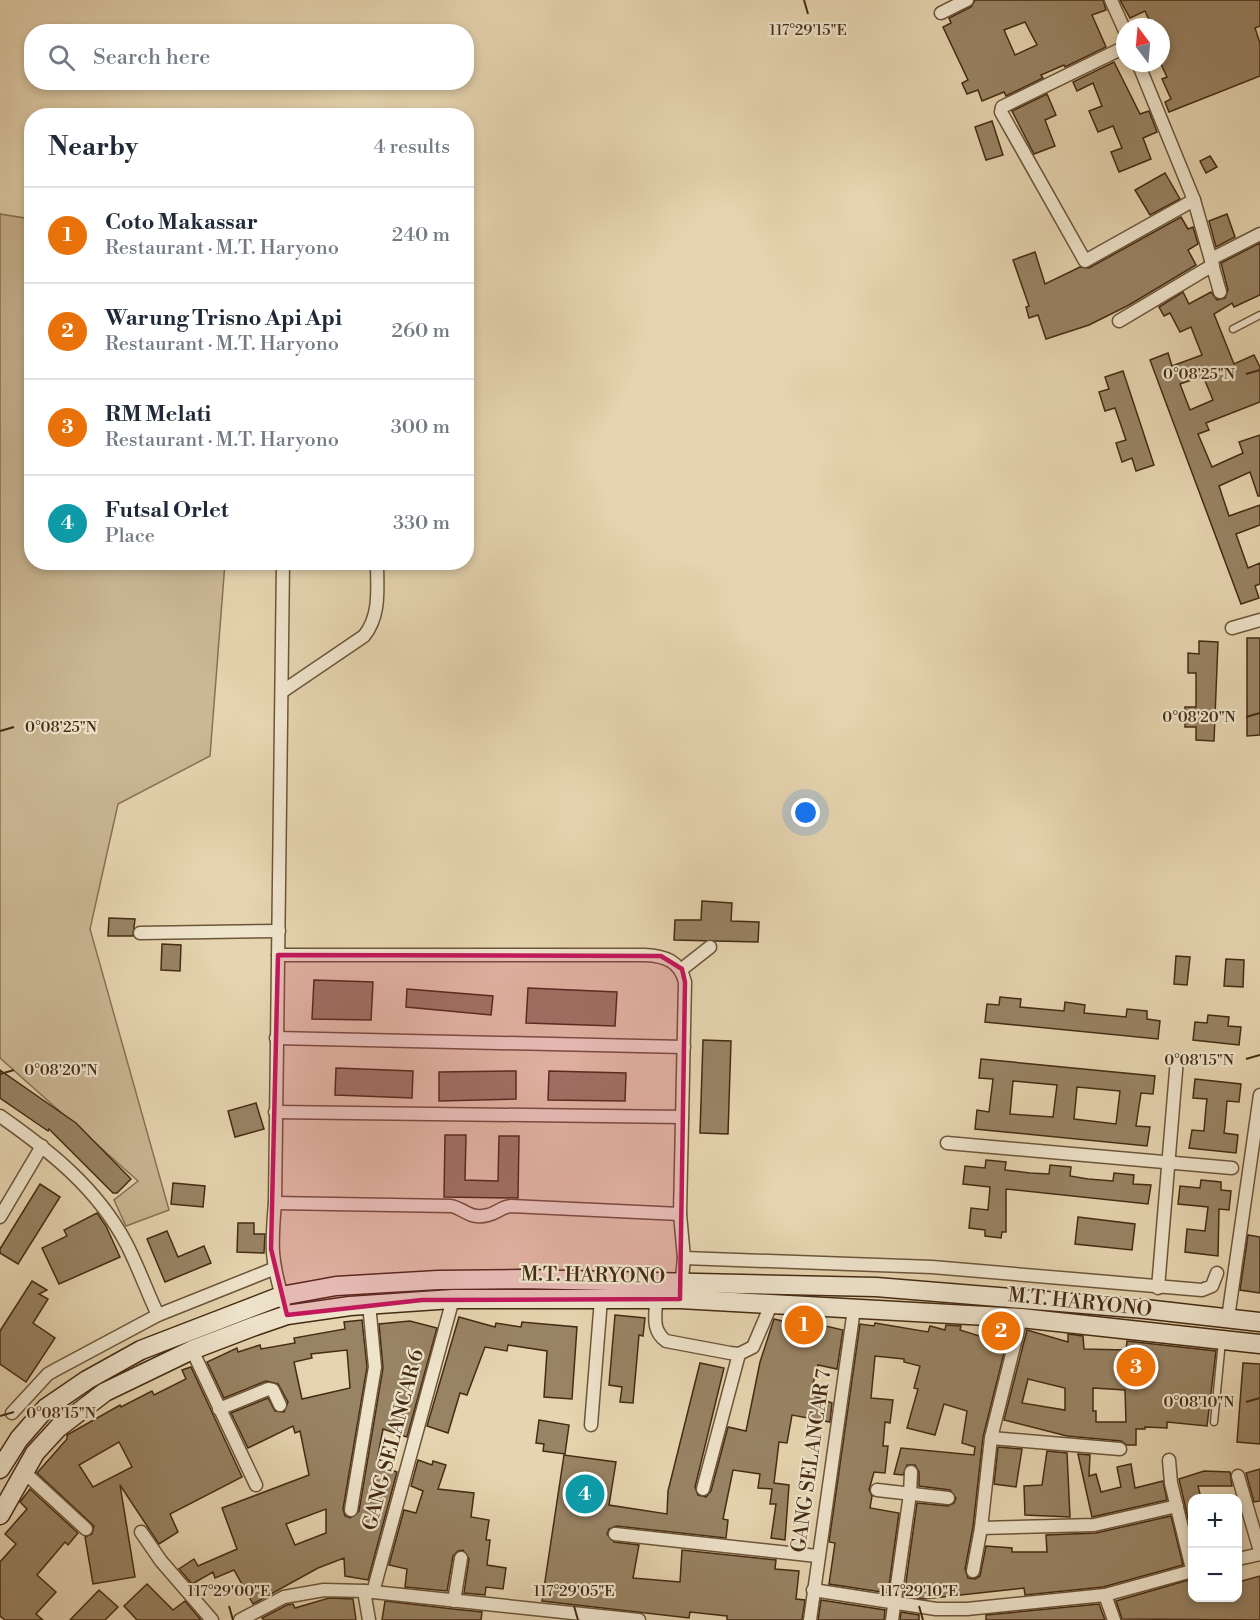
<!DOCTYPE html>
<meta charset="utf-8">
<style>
:root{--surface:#fff;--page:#f2f2f3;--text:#1f2937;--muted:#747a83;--line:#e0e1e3;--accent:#8f2418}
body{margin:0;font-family:"Libre Bodoni",serif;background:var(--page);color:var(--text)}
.controls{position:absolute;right:18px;bottom:18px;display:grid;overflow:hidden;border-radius:12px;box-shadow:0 3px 9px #0003}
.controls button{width:54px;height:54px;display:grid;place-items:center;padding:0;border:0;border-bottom:2px solid var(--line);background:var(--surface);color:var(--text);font:30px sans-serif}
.compass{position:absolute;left:1116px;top:18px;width:54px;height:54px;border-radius:50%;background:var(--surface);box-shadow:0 3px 9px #0003;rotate:344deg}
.you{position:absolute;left:806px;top:813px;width:21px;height:21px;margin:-15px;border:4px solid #fff;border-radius:50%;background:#1a73e8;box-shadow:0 0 0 9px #1a73e833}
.badge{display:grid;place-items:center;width:39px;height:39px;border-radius:50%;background:var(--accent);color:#fff;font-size:20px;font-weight:700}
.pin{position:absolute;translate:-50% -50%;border:3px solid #fff;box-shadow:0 2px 6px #0006}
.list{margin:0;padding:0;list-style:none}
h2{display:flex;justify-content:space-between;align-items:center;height:78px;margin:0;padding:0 24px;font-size:26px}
h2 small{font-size:20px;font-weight:400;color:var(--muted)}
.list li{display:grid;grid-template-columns:39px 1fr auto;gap:18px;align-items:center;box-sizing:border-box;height:96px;padding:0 24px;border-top:2px solid var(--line)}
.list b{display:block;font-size:22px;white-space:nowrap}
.list p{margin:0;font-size:20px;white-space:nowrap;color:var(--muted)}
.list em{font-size:20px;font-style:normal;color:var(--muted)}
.icon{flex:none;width:33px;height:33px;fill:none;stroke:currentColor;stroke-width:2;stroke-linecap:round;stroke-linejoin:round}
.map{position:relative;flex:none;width:1260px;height:1620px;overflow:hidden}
.search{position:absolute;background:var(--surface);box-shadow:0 3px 9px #0003;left:24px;top:24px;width:450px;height:66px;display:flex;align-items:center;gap:15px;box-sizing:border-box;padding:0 21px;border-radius:24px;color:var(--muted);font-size:22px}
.panel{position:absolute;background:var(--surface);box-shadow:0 3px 9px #0003;left:24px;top:108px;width:450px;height:462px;border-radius:24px}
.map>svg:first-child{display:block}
.green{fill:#cab794;stroke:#887153;stroke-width:1.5}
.building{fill:#988364;stroke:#452b12;stroke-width:1.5;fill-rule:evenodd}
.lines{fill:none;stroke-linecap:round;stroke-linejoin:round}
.service-casing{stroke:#6d5539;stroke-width:9}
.minor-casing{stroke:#6d5539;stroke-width:15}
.secondary-casing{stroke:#452b12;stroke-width:21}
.service{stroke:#eee3cb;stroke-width:6}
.minor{stroke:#eee3cb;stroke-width:12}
.secondary{stroke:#eee3cb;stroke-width:18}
.marked{fill:#c2185b;fill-opacity:0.2;stroke:#c2185b;stroke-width:4.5;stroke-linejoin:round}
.ticks{fill:none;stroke:#452b12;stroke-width:2}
.labels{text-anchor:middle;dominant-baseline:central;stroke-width:4.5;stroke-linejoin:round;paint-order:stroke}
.street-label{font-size:20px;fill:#452b12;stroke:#eee3cb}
.ticks-label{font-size:15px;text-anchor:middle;fill:#452b12;stroke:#eee3cb;stroke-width:4.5;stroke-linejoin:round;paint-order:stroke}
</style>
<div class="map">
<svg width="1260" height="1620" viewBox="0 0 1260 1620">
<rect width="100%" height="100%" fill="#e5d4af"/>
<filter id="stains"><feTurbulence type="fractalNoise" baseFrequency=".00333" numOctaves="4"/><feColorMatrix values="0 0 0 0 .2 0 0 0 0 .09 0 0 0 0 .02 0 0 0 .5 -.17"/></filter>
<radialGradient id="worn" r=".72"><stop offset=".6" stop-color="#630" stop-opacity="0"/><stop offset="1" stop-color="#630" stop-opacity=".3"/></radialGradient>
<path class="green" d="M 0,214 L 31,219 L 32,562 L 225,563 L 210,756 L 118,804 L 90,929 L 169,1210 L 126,1226 L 114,1200 L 138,1181 L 0,1058 Z"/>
<g class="building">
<path d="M 975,0 L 1103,0 L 1106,10 L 1092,15 L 1106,47 L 1065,67 L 1064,65 L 1041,75 L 1043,78 L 1006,96 L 1004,92 L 982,101 L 978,90 L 967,94 L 962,83 L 968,80 L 943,27 L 951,23 L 949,18 L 971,7 ZM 1025,22 L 1037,45 L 1015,55 L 1004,30 Z"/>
<path d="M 1120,0 L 1260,0 L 1260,26 L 1255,28 L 1260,43 L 1260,76 L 1169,112 L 1165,102 L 1171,99 L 1162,79 L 1167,77 L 1161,64 L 1161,27 L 1152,27 L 1145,11 L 1130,18 Z"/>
<path d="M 1114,62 L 1140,114 L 1149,111 L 1157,132 L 1143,138 L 1151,159 L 1119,172 L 1111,152 L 1122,148 L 1113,126 L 1098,132 L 1089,111 L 1102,106 L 1093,83 L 1077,91 L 1073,82 Z"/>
<path d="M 1047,94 L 1056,115 L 1045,120 L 1055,146 L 1034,154 L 1012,111 Z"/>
<path d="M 992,121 L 1003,155 L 986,160 L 975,127 Z"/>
<path d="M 1210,156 L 1217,167 L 1206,173 L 1200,161 Z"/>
<path d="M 1165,173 L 1180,199 L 1150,215 L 1135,190 Z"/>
<path d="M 1227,214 L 1235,237 L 1216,247 L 1209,221 Z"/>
<path d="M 1181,217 L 1188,229 L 1193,227 L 1198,244 L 1188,250 L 1196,265 L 1129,305 L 1089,325 L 1046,339 L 1038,315 L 1029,318 L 1026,307 L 1029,306 L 1013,260 L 1035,252 L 1045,284 L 1080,267 L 1089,268 Z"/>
<path d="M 1260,243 L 1260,295 L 1234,307 L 1232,303 L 1214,314 L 1234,364 L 1254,355 L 1260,367 L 1260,402 L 1206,423 L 1209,430 L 1198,434 L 1212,467 L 1243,453 L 1239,442 L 1260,435 L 1260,496 L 1258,496 L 1250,472 L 1219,486 L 1229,516 L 1260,505 L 1260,525 L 1236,534 L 1248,568 L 1260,563 L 1260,584 L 1255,586 L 1259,598 L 1241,604 L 1150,360 L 1168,353 L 1172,366 L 1202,355 L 1191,327 L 1180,332 L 1170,313 L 1164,316 L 1159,307 L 1183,292 L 1189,304 L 1211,292 L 1217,300 L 1225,298 L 1228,290 L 1221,263 ZM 1203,376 L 1213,400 L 1190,410 L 1180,384 Z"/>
<path d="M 1123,371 L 1154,465 L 1136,471 L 1132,458 L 1122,462 L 1116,443 L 1126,440 L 1115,408 L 1105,411 L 1099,392 L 1109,389 L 1105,377 Z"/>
<path d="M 1247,638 L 1260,638 L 1260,735 L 1247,736 Z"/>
<path d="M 1199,641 L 1218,642 L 1214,741 L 1196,740 L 1196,727 L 1185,727 L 1185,707 L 1196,707 L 1196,673 L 1188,673 L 1188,653 L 1199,654 Z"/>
<path d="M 702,901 L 732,903 L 731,921 L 759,922 L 758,942 L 674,940 L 675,920 L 701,920 Z"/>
<path d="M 109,918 L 135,919 L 133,936 L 108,936 Z"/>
<path d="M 162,944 L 181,945 L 180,971 L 161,970 Z"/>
<path d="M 1176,956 L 1190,957 L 1187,985 L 1174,984 Z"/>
<path d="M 1226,959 L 1244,960 L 1243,987 L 1224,986 Z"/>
<path d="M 314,980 L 373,982 L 371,1020 L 312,1019 Z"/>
<path d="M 528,988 L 617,992 L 615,1026 L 526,1023 Z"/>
<path d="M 407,989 L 493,996 L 491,1015 L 406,1007 Z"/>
<path d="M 1000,997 L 1021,999 L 1020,1007 L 1064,1011 L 1065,1002 L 1085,1005 L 1084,1013 L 1126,1017 L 1127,1009 L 1147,1011 L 1147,1019 L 1160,1021 L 1158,1039 L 985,1022 L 987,1004 L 999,1005 Z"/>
<path d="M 1208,1015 L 1229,1017 L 1228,1026 L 1241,1027 L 1239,1045 L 1193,1040 L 1195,1022 L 1207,1023 Z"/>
<path d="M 703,1040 L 731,1041 L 728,1134 L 700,1133 Z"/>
<path d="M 981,1059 L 1155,1076 L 1153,1094 L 1141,1093 L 1136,1126 L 1150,1127 L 1147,1146 L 975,1129 L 977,1110 L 989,1112 L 993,1079 L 979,1078 ZM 1013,1081 L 1057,1085 L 1053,1117 L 1010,1114 ZM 1077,1087 L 1120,1091 L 1116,1124 L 1074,1119 Z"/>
<path d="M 336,1068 L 413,1071 L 412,1098 L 335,1095 Z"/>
<path d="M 0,1070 L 76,1123 L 131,1179 L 117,1193 L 113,1193 L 49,1129 L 48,1131 L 0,1098 Z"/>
<path d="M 516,1071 L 516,1099 L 439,1101 L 439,1072 Z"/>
<path d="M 549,1071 L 626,1073 L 625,1101 L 548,1100 Z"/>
<path d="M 1195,1079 L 1241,1084 L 1239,1102 L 1227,1101 L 1225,1125 L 1224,1133 L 1238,1135 L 1236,1153 L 1189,1148 L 1192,1130 L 1204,1131 L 1206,1107 L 1207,1099 L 1193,1098 Z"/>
<path d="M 256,1103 L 264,1129 L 235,1137 L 228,1111 Z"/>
<path d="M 445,1135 L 466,1135 L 465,1180 L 498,1181 L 499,1136 L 519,1136 L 518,1198 L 444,1197 Z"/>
<path d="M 986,1160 L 1006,1162 L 1005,1170 L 1030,1173 L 1049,1174 L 1050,1165 L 1071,1167 L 1070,1176 L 1088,1179 L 1113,1181 L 1114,1173 L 1134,1175 L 1133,1184 L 1151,1185 L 1148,1204 L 1006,1189 L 1006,1232 L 1002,1232 L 1001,1238 L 985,1236 L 985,1230 L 969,1228 L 971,1208 L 988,1210 L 990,1187 L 963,1184 L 965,1166 L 985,1168 Z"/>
<path d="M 1201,1180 L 1221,1182 L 1221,1190 L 1231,1191 L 1229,1210 L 1219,1209 L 1218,1256 L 1185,1252 L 1187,1229 L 1205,1231 L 1208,1207 L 1178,1204 L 1180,1186 L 1200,1188 Z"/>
<path d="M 173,1183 L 205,1186 L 203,1207 L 171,1204 Z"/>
<path d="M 40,1184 L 60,1197 L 18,1264 L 0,1253 L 0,1249 Z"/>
<path d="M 97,1213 L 106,1226 L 120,1257 L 59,1284 L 42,1248 L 67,1236 L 64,1230 Z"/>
<path d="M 1078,1217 L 1135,1224 L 1132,1250 L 1075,1244 Z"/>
<path d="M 238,1223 L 254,1223 L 254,1234 L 265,1234 L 264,1253 L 237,1252 Z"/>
<path d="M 167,1231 L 178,1257 L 204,1246 L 211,1263 L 165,1282 L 147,1239 Z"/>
<path d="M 1248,1235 L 1260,1237 L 1260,1293 L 1240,1290 Z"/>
<path d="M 32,1281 L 47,1290 L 39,1294 L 48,1299 L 33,1323 L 55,1338 L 26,1382 L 0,1364 L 0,1331 Z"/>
<path d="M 615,1315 L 645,1318 L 643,1336 L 639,1335 L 633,1403 L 620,1402 L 622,1387 L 609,1385 Z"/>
<path d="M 459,1317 L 495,1327 L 496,1323 L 521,1327 L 522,1322 L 577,1327 L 572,1399 L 544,1397 L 547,1351 L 508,1345 L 507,1351 L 485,1347 L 467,1395 L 460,1393 L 448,1433 L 427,1426 Z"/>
<path d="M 806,1317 L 822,1321 L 821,1325 L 843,1330 L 837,1369 L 818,1365 L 810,1394 L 832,1403 L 830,1422 L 792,1415 L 787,1443 L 779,1442 L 774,1483 L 789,1485 L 785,1540 L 771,1538 L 776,1504 L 770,1504 L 772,1489 L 758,1488 L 760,1474 L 733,1470 L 723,1519 L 728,1520 L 726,1538 L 616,1526 L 609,1529 L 607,1534 L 614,1542 L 639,1545 L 633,1578 L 680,1582 L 682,1550 L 776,1560 L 775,1569 L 799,1571 L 796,1599 L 805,1600 L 802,1620 L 727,1620 L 727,1616 L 690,1612 L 689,1618 L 542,1601 L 564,1455 L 616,1462 L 609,1505 L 667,1514 L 668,1491 L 700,1363 L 724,1368 L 695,1487 L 698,1495 L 706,1497 L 711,1491 L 728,1427 L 746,1431 L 760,1362 L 774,1319 L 803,1326 Z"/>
<path d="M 362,1320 L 367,1367 L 343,1509 L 345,1516 L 350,1518 L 359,1511 L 383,1368 L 379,1324 L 410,1321 L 437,1328 L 407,1437 L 383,1429 L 376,1465 L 397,1472 L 368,1580 L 345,1576 L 344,1558 L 318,1568 L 253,1604 L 234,1570 L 215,1578 L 213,1572 L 192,1584 L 179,1569 L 194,1559 L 198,1566 L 237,1549 L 222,1508 L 309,1475 L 300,1431 L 295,1433 L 293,1426 L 248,1448 L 231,1413 L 268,1398 L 275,1411 L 284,1412 L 288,1402 L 278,1384 L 266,1381 L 224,1398 L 207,1362 L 237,1348 L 238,1352 L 260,1345 L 261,1349 L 295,1343 L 294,1338 L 345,1329 L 344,1322 ZM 347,1350 L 350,1388 L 302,1399 L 294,1362 L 312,1358 L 311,1354 ZM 326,1509 L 326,1533 L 295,1545 L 286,1524 Z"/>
<path d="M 875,1323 L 928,1332 L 930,1326 L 945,1330 L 946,1325 L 961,1326 L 960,1330 L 989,1339 L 991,1330 L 999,1332 L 1000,1328 L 1010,1329 L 983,1437 L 973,1527 L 965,1569 L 968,1578 L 975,1579 L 980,1576 L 986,1546 L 1012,1548 L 1012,1552 L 1047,1552 L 1046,1535 L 1096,1533 L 1171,1516 L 1183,1565 L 1103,1587 L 1025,1595 L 1024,1588 L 924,1599 L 904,1596 L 917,1503 L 948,1506 L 954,1503 L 956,1498 L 950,1490 L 919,1486 L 919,1472 L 915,1465 L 907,1465 L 903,1475 L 894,1474 L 901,1448 L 974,1455 L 975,1447 L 962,1443 L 967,1411 L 944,1404 L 935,1435 L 907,1428 L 918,1389 L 914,1388 L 920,1366 L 904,1362 L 904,1359 L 875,1356 L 871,1398 L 893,1400 L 890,1423 L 885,1422 L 883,1446 L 888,1446 L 885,1473 L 874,1472 L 869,1490 L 872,1496 L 870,1508 L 899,1513 L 888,1593 L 829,1584 L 835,1543 L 829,1542 L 860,1324 L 874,1326 Z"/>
<path d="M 1027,1330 L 1068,1342 L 1068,1334 L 1083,1336 L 1084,1349 L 1126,1350 L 1127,1341 L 1216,1351 L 1207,1426 L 1167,1422 L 1167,1428 L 1145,1427 L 1145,1429 L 1136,1429 L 1136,1445 L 1127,1445 L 1121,1441 L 1067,1436 L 1004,1420 ZM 1028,1379 L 1065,1388 L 1065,1410 L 1022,1403 ZM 1093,1388 L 1125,1390 L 1126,1422 L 1096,1422 L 1096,1411 L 1093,1411 Z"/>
<path d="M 1243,1363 L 1260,1364 L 1260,1444 L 1237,1442 Z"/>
<path d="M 191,1367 L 242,1477 L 170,1514 L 178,1532 L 159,1544 L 120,1485 L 135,1577 L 93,1584 L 85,1537 L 92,1534 L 94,1526 L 37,1473 L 67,1439 L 67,1435 L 120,1405 L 121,1407 L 152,1391 L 154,1395 L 186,1379 L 182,1370 ZM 119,1442 L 132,1467 L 93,1487 L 79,1465 Z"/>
<path d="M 539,1420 L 569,1425 L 565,1454 L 543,1451 L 544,1444 L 536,1443 Z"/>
<path d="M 998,1447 L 1022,1449 L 1016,1487 L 994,1484 Z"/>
<path d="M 1047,1451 L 1067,1453 L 1070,1517 L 1025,1515 L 1024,1486 L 1042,1485 Z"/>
<path d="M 1078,1454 L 1090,1455 L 1089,1476 L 1096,1474 L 1101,1492 L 1121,1487 L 1117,1467 L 1131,1464 L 1135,1488 L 1163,1481 L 1167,1500 L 1092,1517 Z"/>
<path d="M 418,1460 L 432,1465 L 433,1461 L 446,1465 L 438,1489 L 474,1493 L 471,1517 L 489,1520 L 486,1540 L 490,1540 L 487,1565 L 506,1568 L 503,1589 L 486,1587 L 485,1595 L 464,1593 L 469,1559 L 463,1550 L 458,1551 L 453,1556 L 447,1591 L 405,1587 L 407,1569 L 389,1565 L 404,1510 L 416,1513 L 423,1491 L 411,1486 Z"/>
<path d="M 1260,1469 L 1260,1501 L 1254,1502 L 1246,1473 Z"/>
<path d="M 1204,1471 L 1230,1472 L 1232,1486 L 1198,1486 L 1201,1498 L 1192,1498 L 1192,1536 L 1179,1479 Z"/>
<path d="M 30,1489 L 78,1533 L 68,1545 L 65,1542 L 37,1575 L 56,1592 L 36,1614 L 43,1620 L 5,1620 L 0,1616 L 0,1562 L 16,1544 L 5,1534 L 27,1509 L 20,1502 Z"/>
<path d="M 1260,1576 L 1260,1620 L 1122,1619 L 1116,1601 L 1192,1579 L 1192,1598 L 1238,1598 L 1238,1582 Z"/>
<path d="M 147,1584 L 173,1610 L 185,1601 L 201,1620 L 137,1620 L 124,1606 Z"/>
<path d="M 99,1590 L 118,1607 L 105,1620 L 70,1620 Z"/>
<path d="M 329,1598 L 353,1599 L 356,1620 L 264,1620 L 262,1618 L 287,1605 L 293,1604 L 295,1608 Z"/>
<path d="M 821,1600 L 885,1610 L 884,1620 L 818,1620 Z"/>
<path d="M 385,1601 L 453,1609 L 482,1612 L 481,1620 L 382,1620 Z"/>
<path d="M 1099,1604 L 1105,1620 L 986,1620 L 986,1615 Z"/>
<path d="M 901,1612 L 919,1615 L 919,1620 L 900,1620 Z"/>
</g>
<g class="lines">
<g class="service-casing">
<g id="service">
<path d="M 1233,329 L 1260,315"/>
<path d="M 1214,1422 L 1222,1341"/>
</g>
</g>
<g class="minor-casing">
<g id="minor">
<path d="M 1111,0 L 1125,31"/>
<path d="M 941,13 L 967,0"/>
<path d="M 1125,47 L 1002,107 L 1001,112 L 1085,261 L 1194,200"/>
<path d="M 1138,63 L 1194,200 L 1220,292"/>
<path d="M 1211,259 L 1260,234"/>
<path d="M 1119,321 L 1213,265"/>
<path d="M 283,562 L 275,1203 C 271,1247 271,1261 284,1303"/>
<path d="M 1232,628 L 1260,620"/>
<path d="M 283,691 L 364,636 C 381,615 377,588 377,562"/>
<path d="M 140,933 L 279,931"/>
<path d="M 278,955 L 645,955 C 665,956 680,961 685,982 L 680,1214 L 684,1258 L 932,1267 L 1202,1290 L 1212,1286 L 1217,1273"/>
<path d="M 682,969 L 710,947"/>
<path d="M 276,1038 L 684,1047"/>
<path d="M 275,1112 L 682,1117"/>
<path d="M 0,1116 C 50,1151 97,1188 126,1243 C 138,1266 147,1292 158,1315"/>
<path d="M 947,1143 L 1232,1168"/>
<path d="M 275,1203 L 451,1206 C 465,1209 470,1220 488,1215 C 497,1213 501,1207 511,1206 L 680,1214"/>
<path d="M 0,1217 L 42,1146"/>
<path d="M 1158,1288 L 1177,1059"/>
<path d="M 681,1289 L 684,1258"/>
<path d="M 656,1299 C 656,1315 651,1330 666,1341 L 730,1353 L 739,1354 L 753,1347 L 771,1305"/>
<path d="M 1228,1318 L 1260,1095"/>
<path d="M 192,1350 L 256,1485"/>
<path d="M 219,1409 L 268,1389 L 273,1390 L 280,1405"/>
<path d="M 12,1413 L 48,1374 L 57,1369 L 158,1315 L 273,1269"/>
<path d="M 591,1425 L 601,1299"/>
<path d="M 991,1438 L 1120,1449"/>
<path d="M 1169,1460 L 1171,1483 L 1192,1569"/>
<path d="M 24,1472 L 86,1529"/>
<path d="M 1238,1476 L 1260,1551"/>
<path d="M 703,1489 L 739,1354"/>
<path d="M 877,1490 L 948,1498"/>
<path d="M 351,1510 L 375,1367 L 369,1304"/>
<path d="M 981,1528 L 1094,1525 L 1177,1506"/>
<path d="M 141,1532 L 161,1561 L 212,1620"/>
<path d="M 615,1534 L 817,1556"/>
<path d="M 1238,1559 L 1260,1554"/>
<path d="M 973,1571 L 981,1528 L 991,1438 L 1021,1318"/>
<path d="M 813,1590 L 936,1609 L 967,1609 L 1105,1595 L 1192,1571"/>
<path d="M 364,1591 L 369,1620"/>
<path d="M 373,1592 L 453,1299"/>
<path d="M 1105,1595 L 1114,1620"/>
<path d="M 454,1601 L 461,1558"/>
<path d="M 240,1620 L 284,1597 L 324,1590 L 364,1591 L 639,1620"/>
<path d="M 810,1620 L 854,1309"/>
<path d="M 892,1620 L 910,1494 L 911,1472"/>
</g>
</g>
<g class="secondary-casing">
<g id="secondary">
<path d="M 0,1469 L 19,1439 L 46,1408 L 87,1380 L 141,1350 L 281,1296 L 336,1286 L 438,1280 L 521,1279 L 876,1287 L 1145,1309 L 1260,1322"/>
<path d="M 0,1515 L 35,1453 L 58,1428 L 105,1392 L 192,1350 L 255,1326 L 287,1315 L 350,1306 L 453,1299 L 680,1299 L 1021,1318 L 1260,1344"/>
</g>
</g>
<use href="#service" class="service"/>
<use href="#minor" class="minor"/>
<use href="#secondary" class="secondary"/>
</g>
<path class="marked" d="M 278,955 L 661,956 L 682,969 L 685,982 L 680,1299 L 422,1300 L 287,1315 L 271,1249 Z"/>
<path class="ticks" d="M 804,0 L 808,14M 1246,374 L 1260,370M 1246,717 L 1260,713M 0,731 L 14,727M 1246,1059 L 1260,1055M 0,1074 L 14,1070M 1246,1402 L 1260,1398M 0,1416 L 14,1412M 229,1606 L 233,1620M 574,1606 L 578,1620M 919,1606 L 923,1620"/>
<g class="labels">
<g class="street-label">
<text transform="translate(593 1276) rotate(1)">M.T. HARYONO</text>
<text transform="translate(1080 1303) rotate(6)">M.T. HARYONO</text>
<text transform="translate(394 1440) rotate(-75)">GANG SELANCAR 6</text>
<text transform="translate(812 1461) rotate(-82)">GANG SELANCAR 7</text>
</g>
</g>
<g class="ticks-label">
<text x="808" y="35">117°29'15"E</text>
<text x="1199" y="379">0°08'25"N</text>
<text x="1199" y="722">0°08'20"N</text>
<text x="61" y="732">0°08'25"N</text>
<text x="1199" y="1065">0°08'15"N</text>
<text x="61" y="1075">0°08'20"N</text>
<text x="1199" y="1407">0°08'10"N</text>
<text x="61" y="1418">0°08'15"N</text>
<text x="229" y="1596">117°29'00"E</text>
<text x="574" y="1596">117°29'05"E</text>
<text x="919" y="1596">117°29'10"E</text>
</g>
<rect width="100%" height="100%" filter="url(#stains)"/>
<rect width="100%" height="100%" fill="url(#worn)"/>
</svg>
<div class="controls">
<button>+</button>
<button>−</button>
</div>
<svg class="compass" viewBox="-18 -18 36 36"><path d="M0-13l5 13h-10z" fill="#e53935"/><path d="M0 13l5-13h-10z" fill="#747a83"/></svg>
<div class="you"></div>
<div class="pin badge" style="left:804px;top:1325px;background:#e8710a">1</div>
<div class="pin badge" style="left:1001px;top:1331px;background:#e8710a">2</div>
<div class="pin badge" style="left:1136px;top:1367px;background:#e8710a">3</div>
<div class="pin badge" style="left:585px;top:1494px;background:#0f9aa8">4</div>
<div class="search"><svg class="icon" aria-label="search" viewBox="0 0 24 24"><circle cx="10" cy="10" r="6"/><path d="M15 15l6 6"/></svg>Search here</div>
<section class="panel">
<h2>Nearby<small>4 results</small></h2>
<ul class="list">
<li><span class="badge" style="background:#e8710a">1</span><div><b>Coto Makassar</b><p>Restaurant · M.T. Haryono</p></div><em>240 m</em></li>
<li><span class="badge" style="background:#e8710a">2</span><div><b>Warung Trisno Api Api</b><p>Restaurant · M.T. Haryono</p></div><em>260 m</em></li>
<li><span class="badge" style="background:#e8710a">3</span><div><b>RM Melati</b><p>Restaurant · M.T. Haryono</p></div><em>300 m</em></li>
<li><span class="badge" style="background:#0f9aa8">4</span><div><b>Futsal Orlet</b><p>Place</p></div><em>330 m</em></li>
</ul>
</section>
</div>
